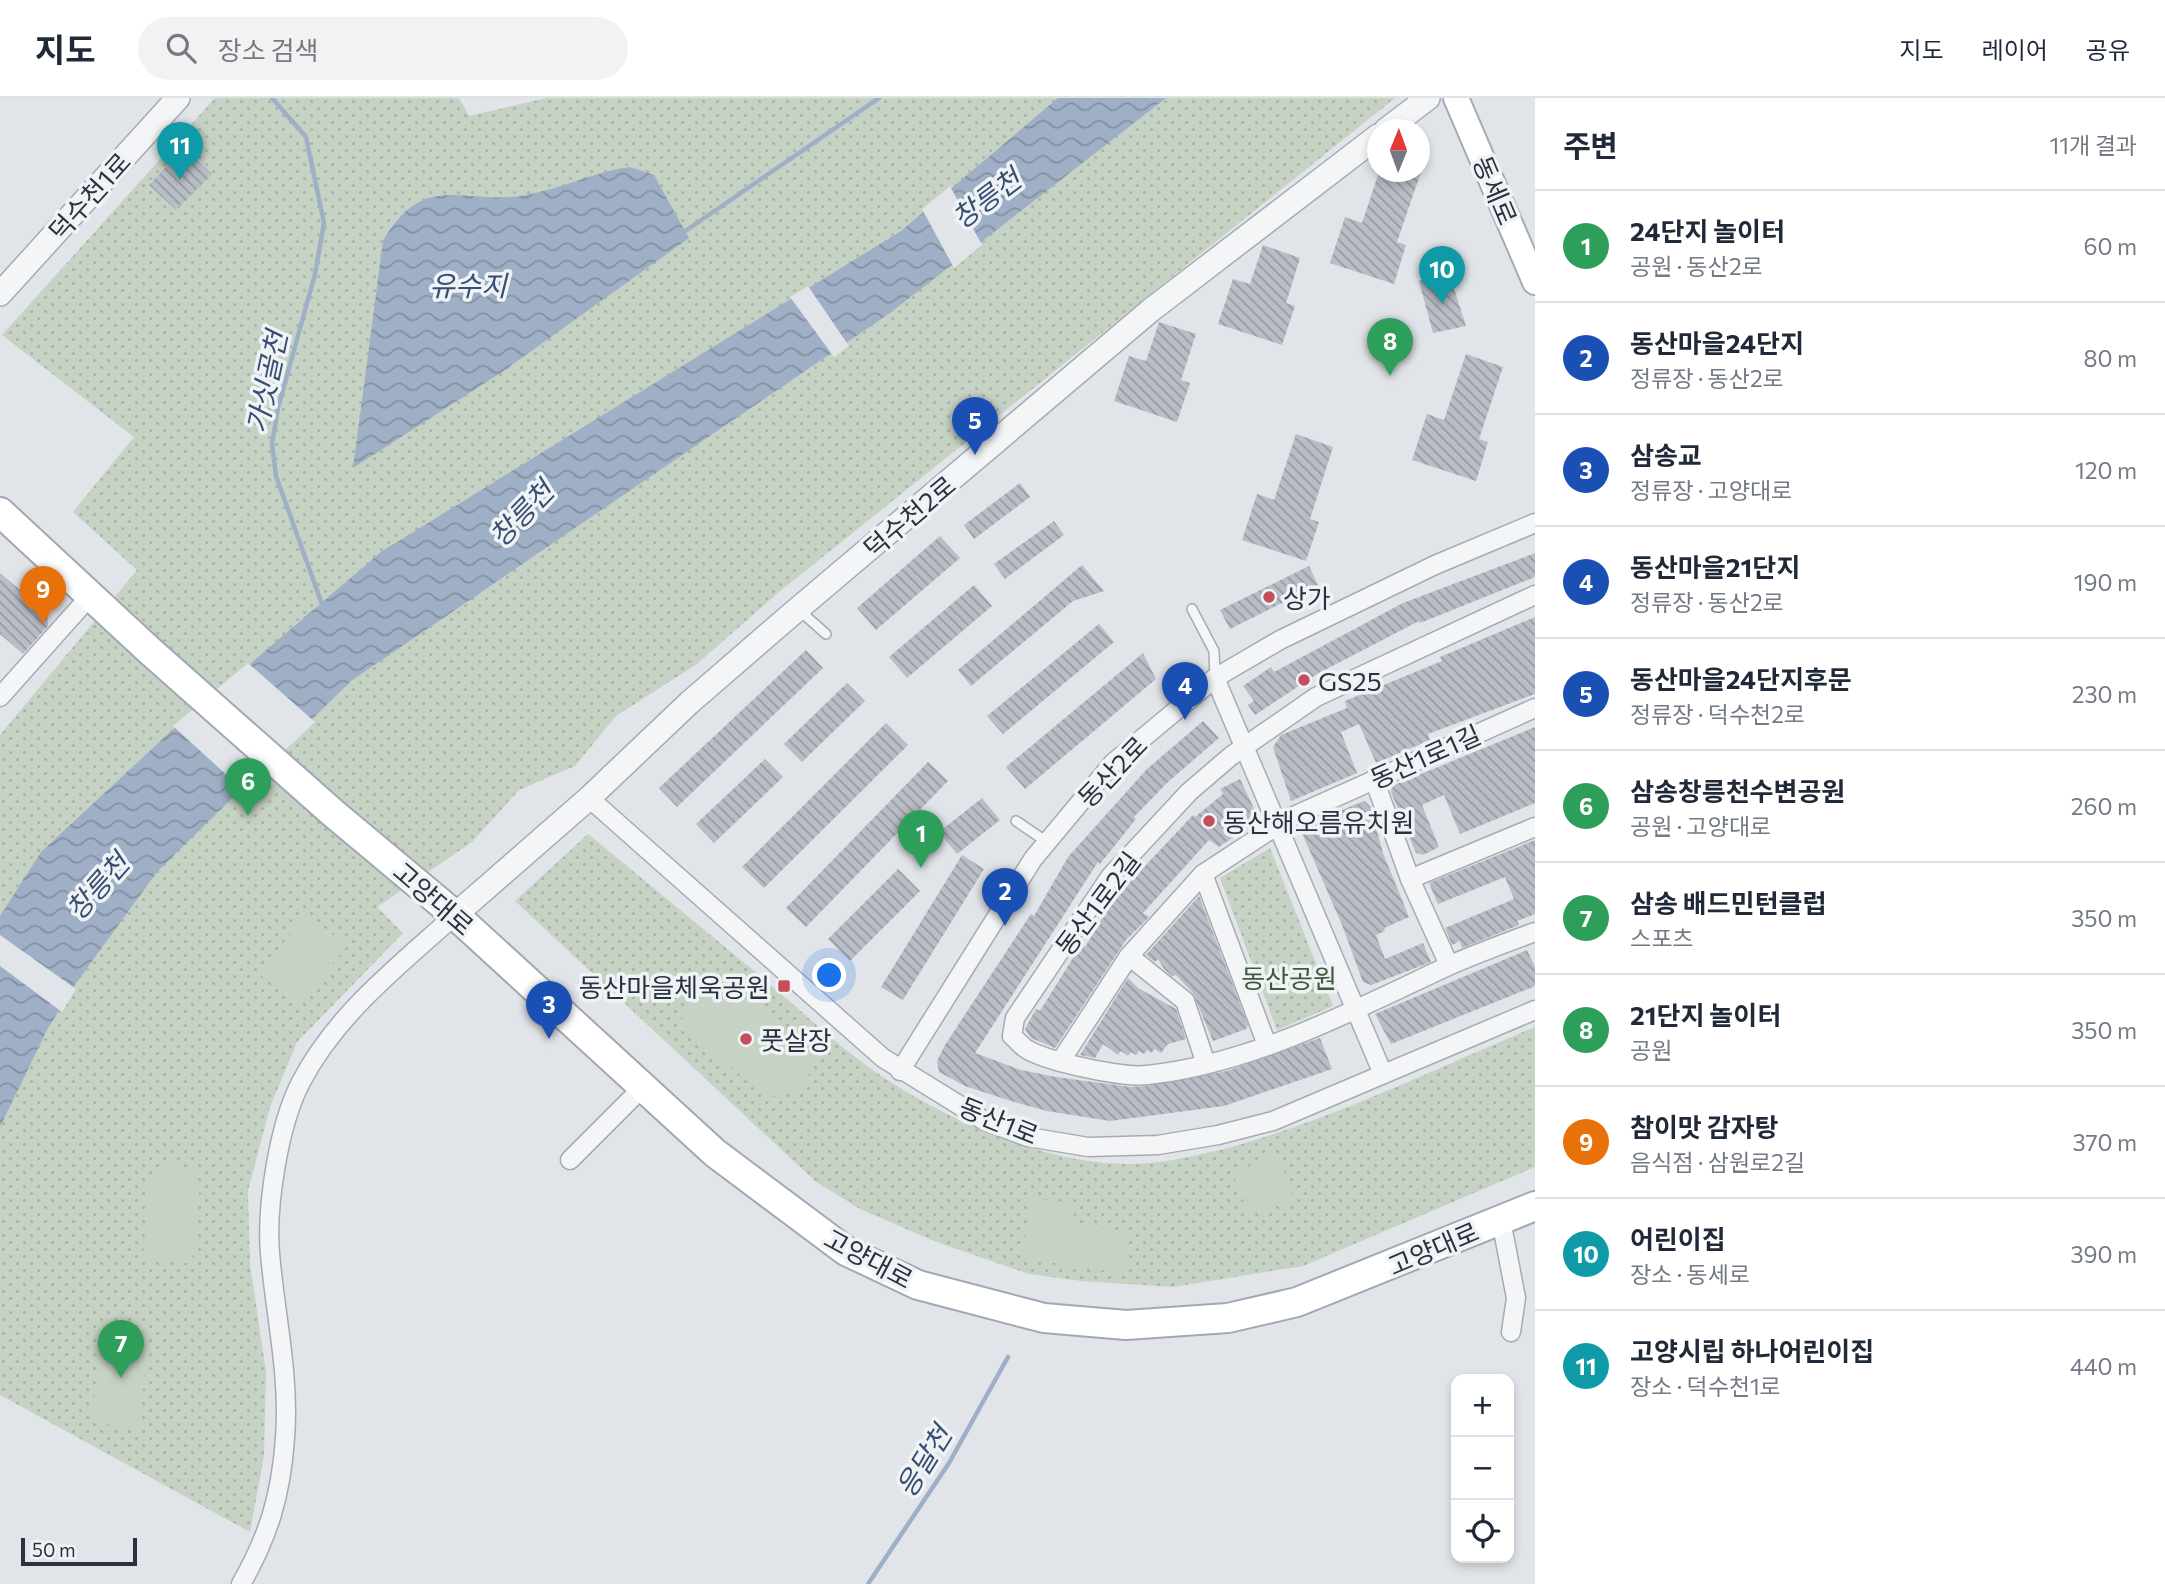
<!DOCTYPE html>
<html lang="ko">
<meta charset="utf-8">
<style>
:root{--surface:#fff;--page:#f2f2f3;--text:#1f2937;--muted:#747a83;--line:#e0e1e3;--accent:#b45309}
body{margin:0;font-family:Commissioner,"Noto Sans KR",sans-serif;background:var(--page);color:var(--text)}
.controls{position:absolute;right:21px;bottom:21px;display:grid;overflow:hidden;border-radius:14px;box-shadow:0 4px 10px #0003}
.controls button{width:63px;height:63px;display:grid;place-items:center;padding:0;border:0;border-bottom:2px solid var(--line);background:var(--surface);color:var(--text);font:35px sans-serif}
.compass{position:absolute;left:1367px;top:21px;width:63px;height:63px;border-radius:50%;background:var(--surface);box-shadow:0 4px 10px #0003;rotate:1deg}
.scale{position:absolute;left:21px;bottom:18px;width:116px;box-sizing:border-box;padding-left:7px;border:4px solid #2a313f;border-top:0;font-size:19px;line-height:24px;white-space:nowrap;color:#2a313f;-webkit-text-stroke:5px #f0f3f6;paint-order:stroke}
.you{position:absolute;left:830px;top:878px;width:24px;height:24px;margin:-18px;border:5px solid #fff;border-radius:50%;background:#1a73e8;box-shadow:0 0 0 10px #1a73e833}
.badge{display:grid;place-items:center;width:46px;height:46px;border-radius:50%;background:var(--accent);color:#fff;font-size:23px;font-weight:700}
.pin{position:absolute;translate:-50% -58px;filter:drop-shadow(0 2px 4px #0008)}
.pin::after{content:'';position:absolute;top:37px;width:24px;height:21px;background:inherit;clip-path:polygon(0 0,100% 0,50% 100%)}
.list{margin:0;padding:0;list-style:none}
h2{display:flex;justify-content:space-between;align-items:center;height:91px;margin:0;padding:0 28px;font-size:30px}
h2 small{font-size:23px;font-weight:400;color:var(--muted)}
.list li{display:grid;grid-template-columns:46px 1fr auto;gap:21px;align-items:center;box-sizing:border-box;height:112px;padding:0 28px;border-top:2px solid var(--line)}
.list b{display:block;font-size:26px;white-space:nowrap}
.list p{margin:0;font-size:23px;white-space:nowrap;color:var(--muted)}
.list em{font-size:23px;font-style:normal;color:var(--muted)}
.icon{flex:none;width:38px;height:38px;fill:none;stroke:currentColor;stroke-width:2;stroke-linecap:round;stroke-linejoin:round}
.map{position:relative;flex:none;width:1535px;height:1486px;overflow:hidden}
header{display:flex;align-items:center;gap:42px;box-sizing:border-box;height:98px;padding:0 35px;background:var(--surface);border-bottom:2px solid var(--line)}
header strong{font-size:33px}
nav{display:flex;gap:38px;margin-inline-start:auto;font-size:24px}
.search{width:490px;height:63px;background:var(--page);display:flex;align-items:center;gap:18px;box-sizing:border-box;padding:0 24px;border-radius:38px;color:var(--muted);font-size:26px}
main{display:flex}
aside{flex:1;background:var(--surface)}
.map>svg:first-child{display:block}
.park{fill:url(#park-dots)}
.garden{fill:#c6d2c3}
.water{fill:url(#water-waves)}
.pier{fill:#e1e4e9}
.lines{fill:none;stroke-linecap:round;stroke-linejoin:round}
.stream{stroke:#9fb0c6;stroke-width:4.5}
.building{fill:url(#building-back-hatch)}
.service-casing{stroke:#a6abb3;stroke-width:12}
.minor-casing{stroke:#a6abb3;stroke-width:21}
.tertiary-casing{stroke:#a6abb3;stroke-width:26}
.secondary-casing{stroke:#a6abb3;stroke-width:28}
.primary-casing{stroke:#a1a8b3;stroke-width:32}
.service{stroke:#f3f5f7;stroke-width:9}
.minor{stroke:#f3f5f7;stroke-width:18}
.tertiary{stroke:#f3f5f7;stroke-width:23}
.secondary{stroke:#fff;stroke-width:24}
.primary{stroke:#fff;stroke-width:28}
.poi-dot{fill:#c44f5c;stroke:#f0f3f6;stroke-width:2.5}
.labels{text-anchor:middle;dominant-baseline:central;stroke-width:7;stroke-linejoin:round;paint-order:stroke}
.street-label{font-size:26px;fill:#2a313f;stroke:#f0f3f6}
.poi-label{font-size:26px;fill:#2a313f;stroke:#f0f3f6;text-anchor:start}
.park-label{font-size:26px;fill:#3e5a39;stroke:#f0f3f6}
.water-label{font-size:28px;font-style:italic;fill:#374e70;stroke:#f0f3f6}
</style>
<header>
<strong>지도</strong>
<div class="search"><svg class="icon" aria-label="search" viewBox="0 0 24 24"><circle cx="10" cy="10" r="6"/><path d="M15 15l6 6"/></svg>장소 검색</div>
<nav><a>지도</a><a>레이어</a><a>공유</a></nav>
</header>
<main>
<div class="map">
<svg width="1535" height="1486" viewBox="0 0 1535 1486">
<defs>
<pattern id="park-dots" width="8" height="8" patternUnits="userSpaceOnUse" patternTransform="scale(1.75)"><rect width="8" height="8" fill="#c6d2c3"/><path d="M2 2h.1M6 6h.1" fill="none" stroke="#aab5a9" stroke-width="1.8" stroke-linecap="round"/></pattern>
<pattern id="water-waves" width="16" height="10" patternUnits="userSpaceOnUse" patternTransform="scale(1.75)"><rect width="16" height="10" fill="#9fb0c6"/><path d="M0 5q4-4 8 0t8 0" fill="none" stroke="#8290a2"/></pattern>
<pattern id="building-back-hatch" width="6" height="6" patternUnits="userSpaceOnUse" patternTransform="scale(1.75)"><rect width="6" height="6" fill="#b9bdc5"/><path d="M-1 5l2 2M0 0l6 6M5-1l2 2" fill="none" stroke="#979aa1"/></pattern>
</defs>
<rect width="100%" height="100%" fill="#e1e4e9"/>
<g class="park">
<path d="M 215,0 L 459,0 L 469,18 L 546,0 L 1395,0 L 779,494 L 697,566 L 616,618 L 575,668 L 519,692 L 472,744 L 377,809 L 403,835 L 297,944 L 270,1009 L 248,1093 L 250,1166 L 266,1274 L 264,1358 L 250,1434 L 0,1297 L 0,637 L 137,472 L 73,414 L 134,339 L 2,237 Z"/>
<path d="M 588,736 C 645,783 702,830 759,877 C 801,912 842,953 889,983 C 963,1031 1069,1076 1159,1064 C 1285,1046 1417,978 1535,929 L 1535,1069 L 1303,1168 L 1173,1189 L 1082,1183 L 1029,1176 L 934,1143 L 860,1111 L 815,1083 L 515,803 Z"/>
<path d="M 1270,750 L 1333,908 L 1277,932 L 1220,780 Z"/>
</g>
<g class="garden">
<path d="M 307,816 L 347,848 L 298,907 L 258,875 Z"/>
<path d="M 718,881 L 734,882 L 805,946 C 813,964 812,977 800,992 L 769,999 L 686,935 L 682,923 L 686,899 L 706,882 Z"/>
<path d="M 1277,1056 L 1294,1100 L 1249,1117 L 1233,1076 Z"/>
<path d="M 169,1065 L 195,1072 L 200,1086 L 192,1166 L 143,1159 L 149,1082 Z"/>
<path d="M 1031,1100 L 1075,1105 L 1073,1125 L 1130,1134 L 1126,1176 L 1022,1160 Z"/>
<path d="M 102,1232 L 149,1235 L 139,1329 L 91,1325 Z"/>
</g>
<g class="water">
<path d="M 1058,0 L 1166,0 L 890,215 L 351,583 L 157,774 L 74,888 L 47,932 L 0,1029 L 0,818 L 41,754 L 169,635 L 381,454 L 901,133 Z"/>
<path d="M 630,69 L 654,77 L 689,140 L 502,274 L 353,370 L 383,143 C 425,70 465,109 526,97 C 563,90 594,74 630,69 Z"/>
</g>
<g class="pier">
<path d="M 950,88 L 982,147 L 954,170 L 922,111 Z"/>
<path d="M 808,188 L 849,248 L 834,259 L 790,199 Z"/>
<path d="M 248,565 L 315,624 L 243,692 L 173,628 Z"/>
<path d="M 0,837 L 76,891 L 62,914 L 0,868 Z"/>
</g>
<g class="lines">
<g class="stream">
<path d="M 272,0 L 306,39 L 324,125 L 315,176 L 278,310 L 272,346 L 276,378 L 323,509"/>
<path d="M 681,136 L 879,0"/>
<path d="M 868,1486 L 949,1365 L 1008,1259"/>
</g>
</g>
<g class="building">
<path d="M 184,50 L 212,76 L 176,112 L 149,87 Z"/>
<path d="M 1379,74 L 1421,74 L 1397,144 L 1406,147 L 1394,186 L 1330,165 L 1345,119 L 1362,125 Z"/>
<path d="M 1263,147 L 1300,160 L 1286,205 L 1295,208 L 1282,247 L 1218,226 L 1233,181 L 1250,186 Z"/>
<path d="M 1448,172 L 1466,228 L 1433,235 L 1419,183 Z"/>
<path d="M 1159,224 L 1196,236 L 1181,282 L 1190,285 L 1177,324 L 1114,303 L 1129,258 L 1146,263 Z"/>
<path d="M 1466,256 L 1503,269 L 1479,341 L 1488,344 L 1476,383 L 1412,362 L 1427,316 L 1444,322 Z"/>
<path d="M 1296,336 L 1333,349 L 1310,421 L 1319,424 L 1306,463 L 1242,442 L 1257,396 L 1274,402 Z"/>
<path d="M 1020,385 L 1030,399 L 974,441 L 964,427 Z"/>
<path d="M 1054,423 L 1064,437 L 1005,481 L 994,466 Z"/>
<path d="M 940,438 L 960,460 L 876,532 L 857,510 Z"/>
<path d="M 1535,455 L 1535,479 L 1420,525 L 1419,523 L 1317,576 L 1255,617 L 1248,607 L 1254,603 L 1243,588 L 1271,569 L 1274,574 L 1403,505 Z"/>
<path d="M 1082,467 L 1104,493 L 1073,503 L 971,588 L 958,572 Z"/>
<path d="M 1309,468 L 1318,487 L 1230,531 L 1220,512 Z"/>
<path d="M 0,475 L 47,515 L 48,528 L 23,556 L 0,536 Z"/>
<path d="M 974,487 L 992,508 L 907,580 L 889,559 Z"/>
<path d="M 1535,519 L 1535,596 L 1428,636 L 1430,642 L 1376,665 L 1359,626 L 1341,634 L 1357,675 L 1291,703 L 1273,649 L 1281,637 L 1347,610 L 1345,603 L 1442,563 L 1440,559 Z"/>
<path d="M 1099,526 L 1114,544 L 1003,636 L 987,618 Z"/>
<path d="M 806,552 L 823,570 L 677,709 L 659,690 Z"/>
<path d="M 1143,555 L 1156,581 L 1025,691 L 1006,669 Z"/>
<path d="M 847,585 L 865,603 L 802,664 L 784,646 Z"/>
<path d="M 1203,623 L 1219,640 L 1168,684 L 1134,719 L 1136,721 L 1100,766 L 1098,764 L 975,955 L 1021,972 L 1056,979 L 1130,989 L 1147,988 L 1227,973 L 1320,940 L 1332,971 L 1224,1008 L 1110,1023 L 1047,1013 L 1011,1003 L 965,988 L 939,974 L 937,963 L 945,947 L 1031,816 L 1034,818 L 1068,759 L 1146,672 Z"/>
<path d="M 886,625 L 908,647 L 764,790 L 742,769 Z"/>
<path d="M 1535,629 L 1535,705 L 1460,736 L 1444,697 L 1422,707 L 1439,749 L 1423,757 L 1416,755 L 1391,694 L 1392,688 Z"/>
<path d="M 765,661 L 783,679 L 714,745 L 696,726 Z"/>
<path d="M 928,664 L 948,683 L 806,829 L 786,810 Z"/>
<path d="M 1240,681 L 1259,721 L 1219,749 L 1209,742 L 1143,815 L 1149,819 L 1126,842 L 1055,950 L 1031,940 L 1025,931 L 1036,911 L 1040,913 L 1081,847 L 1085,849 L 1113,802 L 1193,717 L 1195,719 L 1223,696 L 1220,691 Z"/>
<path d="M 982,700 L 1000,722 L 957,756 L 939,734 Z"/>
<path d="M 1364,703 L 1370,708 L 1383,755 L 1409,819 L 1384,830 L 1385,833 L 1376,837 L 1385,861 L 1423,845 L 1431,864 L 1371,887 L 1363,884 L 1342,827 L 1302,735 L 1307,726 Z"/>
<path d="M 1535,742 L 1535,816 L 1517,823 L 1519,827 L 1462,850 L 1460,843 L 1452,847 L 1445,830 L 1514,801 L 1505,779 L 1438,806 L 1429,785 Z"/>
<path d="M 962,757 L 984,771 L 903,902 L 881,889 Z"/>
<path d="M 898,771 L 920,793 L 850,863 L 828,841 Z"/>
<path d="M 1199,798 L 1248,927 L 1246,931 L 1213,943 L 1193,895 L 1176,877 L 1172,878 L 1164,871 L 1158,861 L 1155,864 L 1146,857 Z"/>
<path d="M 1527,852 L 1535,869 L 1535,888 L 1391,946 L 1375,916 Z"/>
<path d="M 1128,880 L 1138,890 L 1176,911 L 1186,941 L 1168,946 L 1161,955 L 1155,951 L 1151,955 L 1147,952 L 1144,956 L 1139,953 L 1136,957 L 1131,954 L 1128,958 L 1121,953 L 1118,957 L 1103,946 L 1095,960 L 1080,957 Z"/>
</g>
<g class="lines">
<g class="service-casing">
<g id="service">
<path d="M 1192,511 L 1214,553 L 1215,580"/>
<path d="M 799,512 L 826,536"/>
<path d="M 1016,723 L 1047,744"/>
</g>
</g>
<g class="minor-casing">
<g id="minor">
<path d="M 1535,497 L 1316,599 L 1231,658 L 1189,694 L 1110,779 L 1015,920 L 1012,938 C 1017,942 1022,949 1028,952 C 1050,964 1122,980 1147,977 C 1252,966 1352,913 1446,869 C 1475,856 1505,845 1535,834"/>
<path d="M 1215,580 L 1383,976"/>
<path d="M 0,599 L 90,498"/>
<path d="M 1374,681 L 1410,781 L 1449,867"/>
<path d="M 589,700 L 883,960 L 985,1023 L 1028,1039 L 1088,1049 L 1158,1047 L 1218,1037 L 1273,1023 L 1535,912"/>
<path d="M 1203,776 L 1267,947"/>
<path d="M 1410,781 L 1535,729"/>
<path d="M 1129,858 L 1185,903 L 1206,966"/>
<path d="M 1060,964 L 1129,858 L 1203,776 L 1287,721 L 1535,610"/>
<path d="M 900,973 L 1033,761 L 1113,665 L 1215,580 L 1280,542 L 1435,467 L 1535,425"/>
<path d="M 570,1062 L 643,989"/>
<path d="M 1501,1122 L 1516,1200 L 1511,1234"/>
<path d="M 241,1486 C 269,1437 281,1397 285,1340 C 290,1278 275,1216 270,1155 C 266,1107 279,1026 301,984 C 337,915 399,868 455,817"/>
</g>
</g>
<g class="tertiary-casing">
<g id="tertiary">
<path d="M 1386,32 L 1428,0"/>
<path d="M 0,196 L 178,0"/>
<path d="M 455,817 L 589,700 L 689,605 L 786,521 L 1151,212 L 1378,38"/>
</g>
</g>
<g class="secondary-casing">
<path id="secondary" d="M 1456,0 L 1535,184"/>
</g>
<g class="primary-casing">
<path id="primary" d="M 0,414 L 150,553 L 333,715 L 455,817 L 715,1055 L 846,1153 L 918,1187 L 1044,1220 L 1126,1227 L 1228,1220 L 1297,1204 L 1535,1108"/>
</g>
<use href="#service" class="service"/>
<use href="#minor" class="minor"/>
<use href="#tertiary" class="tertiary"/>
<use href="#secondary" class="secondary"/>
<use href="#primary" class="primary"/>
</g>
<g class="poi-dot">
<circle cx="1269" cy="499" r="7"/>
<circle cx="1304" cy="582" r="7"/>
<circle cx="1209" cy="723" r="7"/>
<rect x="777" y="881" width="14" height="14" rx="3.5"/>
<circle cx="746" cy="941" r="7"/>
</g>
<g class="labels">
<g class="street-label">
<text transform="translate(1496 92) rotate(67)">동세로</text>
<text transform="translate(89 98) rotate(-48)">덕수천1로</text>
<text transform="translate(909 418) rotate(-40)">덕수천2로</text>
<text transform="translate(1425 658) rotate(-24)">동산1로1길</text>
<text transform="translate(1112 673) rotate(-46)">동산2로</text>
<text transform="translate(434 800) rotate(41)">고양대로</text>
<text transform="translate(1097 805) rotate(-53)">동산1로2길</text>
<text transform="translate(999 1022) rotate(22)">동산1로</text>
<text transform="translate(1433 1150) rotate(-23)">고양대로</text>
<text transform="translate(869 1160) rotate(28)">고양대로</text>
</g>
<g class="poi-label">
<text x="1283" y="499">상가</text>
<text x="1318" y="582">GS25</text>
<text x="1223" y="723">동산해오름유치원</text>
<text x="770" y="888" text-anchor="end">동산마을체욱공원</text>
<text x="760" y="941">풋살장</text>
</g>
<g class="park-label">
<text x="1289" y="879">동산공원</text>
</g>
<g class="water-label">
<text transform="translate(986 100) rotate(-37)">창릉천</text>
<text x="468" y="187">유수지</text>
<text transform="translate(266 284) rotate(-78)">가싯골천</text>
<text transform="translate(521 415) rotate(-46)">창릉천</text>
<text transform="translate(97 788) rotate(-48)">창릉천</text>
<text transform="translate(923 1363) rotate(-58)">응달천</text>
</g>
</g>
</svg>
<div class="controls">
<button>+</button>
<button>−</button>
<button><svg class="icon" aria-label="locate" viewBox="0 0 24 24"><circle cx="12" cy="12" r="6"/><path d="M12 2v4M12 18v4M2 12h4M18 12h4"/></svg></button>
</div>
<svg class="compass" viewBox="-18 -18 36 36"><path d="M0-13l5 13h-10z" fill="#e53935"/><path d="M0 13l5-13h-10z" fill="#747a83"/></svg>
<div class="scale">50 m</div>
<div class="you"></div>
<div class="pin badge" style="left:921px;top:770px;background:#2e9e5b">1</div>
<div class="pin badge" style="left:1005px;top:828px;background:#1a4fb4">2</div>
<div class="pin badge" style="left:549px;top:941px;background:#1a4fb4">3</div>
<div class="pin badge" style="left:1185px;top:622px;background:#1a4fb4">4</div>
<div class="pin badge" style="left:975px;top:357px;background:#1a4fb4">5</div>
<div class="pin badge" style="left:248px;top:718px;background:#2e9e5b">6</div>
<div class="pin badge" style="left:121px;top:1280px;background:#2e9e5b">7</div>
<div class="pin badge" style="left:1390px;top:278px;background:#2e9e5b">8</div>
<div class="pin badge" style="left:43px;top:526px;background:#e8710a">9</div>
<div class="pin badge" style="left:1442px;top:206px;background:#0f9aa8">10</div>
<div class="pin badge" style="left:180px;top:82px;background:#0f9aa8">11</div>
</div>
<aside>
<h2>주변<small>11개 결과</small></h2>
<ul class="list">
<li><span class="badge" style="background:#2e9e5b">1</span><div><b>24단지 놀이터</b><p>공원 · 동산2로</p></div><em>60 m</em></li>
<li><span class="badge" style="background:#1a4fb4">2</span><div><b>동산마을24단지</b><p>정류장 · 동산2로</p></div><em>80 m</em></li>
<li><span class="badge" style="background:#1a4fb4">3</span><div><b>삼송교</b><p>정류장 · 고양대로</p></div><em>120 m</em></li>
<li><span class="badge" style="background:#1a4fb4">4</span><div><b>동산마을21단지</b><p>정류장 · 동산2로</p></div><em>190 m</em></li>
<li><span class="badge" style="background:#1a4fb4">5</span><div><b>동산마을24단지후문</b><p>정류장 · 덕수천2로</p></div><em>230 m</em></li>
<li><span class="badge" style="background:#2e9e5b">6</span><div><b>삼송창릉천수변공원</b><p>공원 · 고양대로</p></div><em>260 m</em></li>
<li><span class="badge" style="background:#2e9e5b">7</span><div><b>삼송 배드민턴클럽</b><p>스포츠</p></div><em>350 m</em></li>
<li><span class="badge" style="background:#2e9e5b">8</span><div><b>21단지 놀이터</b><p>공원</p></div><em>350 m</em></li>
<li><span class="badge" style="background:#e8710a">9</span><div><b>참이맛 감자탕</b><p>음식점 · 삼원로2길</p></div><em>370 m</em></li>
<li><span class="badge" style="background:#0f9aa8">10</span><div><b>어린이집</b><p>장소 · 동세로</p></div><em>390 m</em></li>
<li><span class="badge" style="background:#0f9aa8">11</span><div><b>고양시립 하나어린이집</b><p>장소 · 덕수천1로</p></div><em>440 m</em></li>
</ul>
</aside>
</main>
